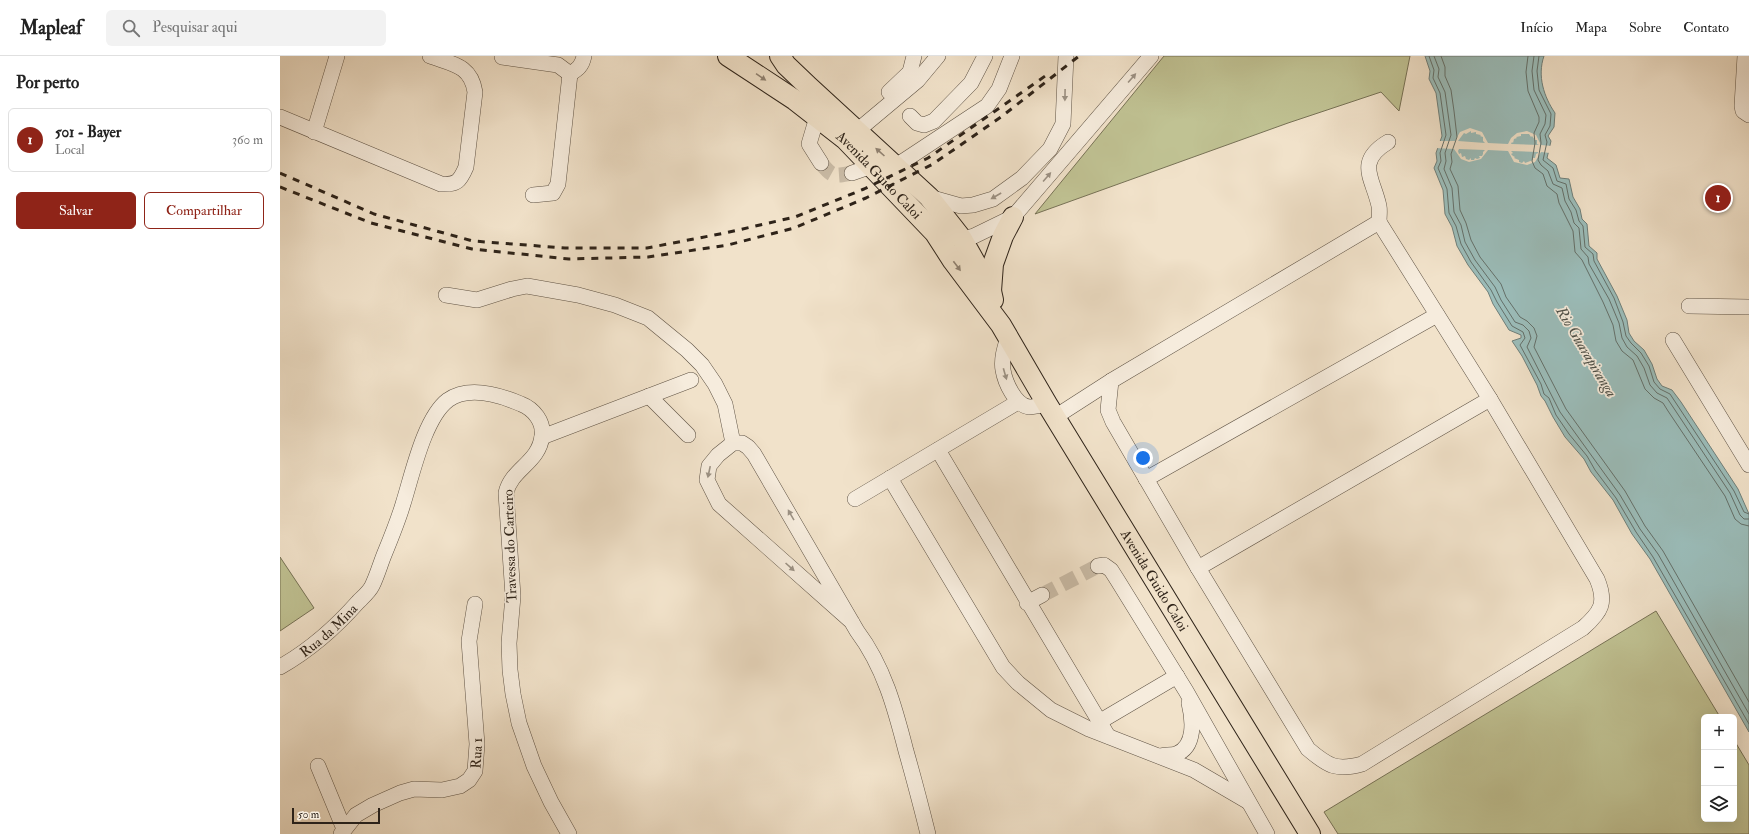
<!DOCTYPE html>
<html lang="pt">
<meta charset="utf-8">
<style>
:root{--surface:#fff;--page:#f2f2f2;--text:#222;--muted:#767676;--line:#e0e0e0;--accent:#8f2418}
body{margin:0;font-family:"IM FELL Double Pica",serif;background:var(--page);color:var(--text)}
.controls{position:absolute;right:12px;bottom:12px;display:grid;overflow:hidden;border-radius:6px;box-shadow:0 4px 16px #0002}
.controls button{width:36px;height:36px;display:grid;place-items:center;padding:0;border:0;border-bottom:1px solid var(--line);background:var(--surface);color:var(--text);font:20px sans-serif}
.scale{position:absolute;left:12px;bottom:10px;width:88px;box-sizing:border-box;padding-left:4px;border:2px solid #2e2319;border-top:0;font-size:11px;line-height:14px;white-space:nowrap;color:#2e2319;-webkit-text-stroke:3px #f6ecdd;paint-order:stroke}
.you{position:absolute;left:863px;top:402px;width:14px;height:14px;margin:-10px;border:3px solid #fff;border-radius:50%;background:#1a73e8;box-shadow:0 0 0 6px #1a73e833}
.badge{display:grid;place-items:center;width:26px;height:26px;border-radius:50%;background:var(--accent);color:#fff;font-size:13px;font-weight:700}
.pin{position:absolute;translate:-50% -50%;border:2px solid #fff;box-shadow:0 1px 4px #0006}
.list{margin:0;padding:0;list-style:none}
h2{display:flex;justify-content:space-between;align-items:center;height:52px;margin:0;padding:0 16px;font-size:17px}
h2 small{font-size:13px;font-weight:400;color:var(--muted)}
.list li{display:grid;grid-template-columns:26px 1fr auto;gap:12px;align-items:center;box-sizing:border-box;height:64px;margin:0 8px 8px;padding:0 8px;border:1px solid var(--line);border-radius:6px}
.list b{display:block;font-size:15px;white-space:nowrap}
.list p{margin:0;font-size:13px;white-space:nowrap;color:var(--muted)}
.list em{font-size:13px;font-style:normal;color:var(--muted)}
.actions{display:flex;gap:8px;padding:12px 16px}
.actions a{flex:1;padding:9px 0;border:1px solid var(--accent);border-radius:6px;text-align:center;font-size:14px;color:var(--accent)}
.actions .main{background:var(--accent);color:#fff}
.icon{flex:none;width:22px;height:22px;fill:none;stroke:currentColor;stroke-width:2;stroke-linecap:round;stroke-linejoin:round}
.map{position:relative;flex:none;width:1469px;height:778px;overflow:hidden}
header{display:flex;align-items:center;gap:24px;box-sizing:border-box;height:56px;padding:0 20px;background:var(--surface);border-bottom:1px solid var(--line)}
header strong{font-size:19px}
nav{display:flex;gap:22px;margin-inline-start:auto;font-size:14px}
.search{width:280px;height:36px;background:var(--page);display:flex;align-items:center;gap:10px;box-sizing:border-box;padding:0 14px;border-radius:6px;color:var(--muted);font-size:15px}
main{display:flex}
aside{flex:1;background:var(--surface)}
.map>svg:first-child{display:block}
.green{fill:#c0c293;stroke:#777256}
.water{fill:#9bbdba;stroke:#6f7f7a}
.pier{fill:#f1e2ca;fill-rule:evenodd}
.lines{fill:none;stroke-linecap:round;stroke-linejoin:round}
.shore{stroke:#64706a;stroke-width:1}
.minor-tunnel{stroke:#cabca7;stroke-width:15;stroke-dasharray:15 8;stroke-linecap:butt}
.minor-casing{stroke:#5f5345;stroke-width:16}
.major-casing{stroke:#2e2319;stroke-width:22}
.minor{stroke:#f6ecdd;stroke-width:15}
.major{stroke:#f1e2ca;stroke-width:20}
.rail{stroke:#2e2319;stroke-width:3;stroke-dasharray:7 7;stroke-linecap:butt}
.oneway{fill:#908272}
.oneway2{fill:#9c9285}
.labels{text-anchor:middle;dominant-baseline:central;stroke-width:3.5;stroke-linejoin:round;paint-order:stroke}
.street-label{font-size:14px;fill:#2e2319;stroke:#f6ecdd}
.water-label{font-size:15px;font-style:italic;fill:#4f5149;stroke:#f6ecdd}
</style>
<header>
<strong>Mapleaf</strong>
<div class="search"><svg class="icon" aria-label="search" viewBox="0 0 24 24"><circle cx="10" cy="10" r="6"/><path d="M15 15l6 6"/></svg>Pesquisar aqui</div>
<nav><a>Início</a><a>Mapa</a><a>Sobre</a><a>Contato</a></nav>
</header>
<main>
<aside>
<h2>Por perto<small></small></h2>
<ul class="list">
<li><span class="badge">1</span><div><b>501 - Bayer</b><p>Local</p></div><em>360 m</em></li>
</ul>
<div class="actions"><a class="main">Salvar</a><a>Compartilhar</a></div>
</aside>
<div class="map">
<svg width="1469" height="778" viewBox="0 0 1469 778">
<rect width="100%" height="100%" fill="#f1e2ca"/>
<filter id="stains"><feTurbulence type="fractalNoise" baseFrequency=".005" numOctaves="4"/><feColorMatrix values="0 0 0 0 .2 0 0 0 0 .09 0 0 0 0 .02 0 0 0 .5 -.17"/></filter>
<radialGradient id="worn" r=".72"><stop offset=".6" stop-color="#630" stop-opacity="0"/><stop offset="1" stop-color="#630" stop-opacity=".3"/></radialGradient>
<g class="green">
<path d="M 884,0 L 1130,0 L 1119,55 L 1101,36 L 1008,67 L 755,158 Z"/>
<path d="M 0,501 L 34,552 L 0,575 Z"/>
<path d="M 1376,555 L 1440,661 L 1424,661 L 1424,763 L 1454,763 L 1454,684 L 1469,709 L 1469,778 L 1058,778 L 1044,756 Z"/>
</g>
<path class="water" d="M 1145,0 L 1264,0 C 1257,20 1264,41 1275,57 L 1274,71 L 1268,80 L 1271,85 L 1267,102 L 1276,109 L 1280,122 L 1289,123 L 1293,141 L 1300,153 L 1302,163 L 1307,168 L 1309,190 L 1317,197 L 1317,203 L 1337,240 L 1347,264 L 1349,277 L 1354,285 L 1364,294 L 1372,308 L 1377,323 L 1382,330 L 1392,334 L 1401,346 L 1458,433 L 1469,458 L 1469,676 L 1370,503 L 1352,478 L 1333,444 L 1311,416 L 1304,403 L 1285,381 L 1273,361 L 1265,345 L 1261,340 L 1257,329 L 1242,300 L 1232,285 L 1241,282 L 1241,279 L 1229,274 L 1213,248 L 1208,236 L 1188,209 L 1177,190 L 1172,171 L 1165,158 L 1163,134 L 1154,112 L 1157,105 L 1156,97 L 1162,80 L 1156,37 L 1149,23 L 1150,15 Z"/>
<path class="pier" d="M 1190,72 L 1202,76 L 1208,87 L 1228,88 L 1231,82 L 1237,77 L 1247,75 L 1256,79 L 1261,89 L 1272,90 L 1270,97 L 1261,96 L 1255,106 L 1247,109 L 1234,106 L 1228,95 L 1208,94 L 1201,103 L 1189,106 L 1181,103 L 1174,93 L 1155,92 L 1158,85 L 1175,85 L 1180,76 ZM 1191,75 L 1191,77 L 1196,76 L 1196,78 L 1201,79 L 1200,80 L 1203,81 L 1203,85 L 1205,87 L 1178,85 L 1184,77 L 1186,78 ZM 1241,78 L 1249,78 L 1251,81 L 1252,80 L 1255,84 L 1257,84 L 1257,88 L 1259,89 L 1231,88 L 1232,86 L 1233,87 L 1234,83 L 1237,82 L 1236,81 L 1241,80 ZM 1179,93 L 1205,94 L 1203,96 L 1203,98 L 1202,100 L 1199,100 L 1200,102 L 1197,103 L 1195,102 L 1194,104 L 1191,104 L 1191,102 L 1189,104 L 1186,103 L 1185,100 L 1182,101 L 1181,97 L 1179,98 L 1178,95 ZM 1231,95 L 1258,96 L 1258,97 L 1256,98 L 1255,102 L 1252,102 L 1253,104 L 1245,107 L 1244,105 L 1242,107 L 1239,106 L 1239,104 L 1234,102 L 1235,101 L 1233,100 L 1231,98 L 1233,97 Z"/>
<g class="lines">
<g class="shore">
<path d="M 1149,0 L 1154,14 L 1153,22 L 1160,37 L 1166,79 L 1160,97 L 1161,105 L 1158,112 L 1167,133 L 1169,157 L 1176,170 L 1181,188 L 1191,206 L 1211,234 L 1217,246 L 1232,270 L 1243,276 L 1245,282 L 1240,289 L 1261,328 L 1264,338 L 1269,342 L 1276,359 L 1289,378 L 1307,400 L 1315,414 L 1336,442 L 1356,476 L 1373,501 L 1469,668"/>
<path d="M 1154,0 L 1159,13 L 1158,21 L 1165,36 L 1171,79 L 1165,97 L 1166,105 L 1164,113 L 1172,132 L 1174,156 L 1181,169 L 1185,186 L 1195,204 L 1215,231 L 1221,244 L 1235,266 L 1243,269 L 1249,275 L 1251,282 L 1247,291 L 1280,356 L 1340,439 L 1360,473 L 1378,498 L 1469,658"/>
<path d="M 1161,0 L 1165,11 L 1165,20 L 1171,34 L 1174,55 L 1177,81 L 1171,98 L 1172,106 L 1170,113 L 1178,130 L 1180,154 L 1186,167 L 1191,184 L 1200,201 L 1221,228 L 1226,241 L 1240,261 L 1247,265 L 1254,272 L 1257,280 L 1254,291 L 1286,353 L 1345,435 L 1365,470 L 1383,495 L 1469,646"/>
<path d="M 1248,0 L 1246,16 L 1248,35 L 1259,61 L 1259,66 L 1254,77 L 1255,87 L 1252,105 L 1255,112 L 1263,118 L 1267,130 L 1277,138 L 1279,147 L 1293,175 L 1295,196 L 1302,204 L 1323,246 L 1333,269 L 1336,285 L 1342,295 L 1353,304 L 1365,333 L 1374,342 L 1383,347 L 1388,355 L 1445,440 L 1455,463 L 1461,468 L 1469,470"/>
<path d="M 1254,0 L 1252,15 L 1254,34 L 1266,59 L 1265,68 L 1260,78 L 1261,87 L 1258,104 L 1261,109 L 1268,115 L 1273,128 L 1282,132 L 1285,145 L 1291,156 L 1294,167 L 1299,172 L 1301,193 L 1308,201 L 1309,208 L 1329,243 L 1339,267 L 1342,282 L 1347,291 L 1357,300 L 1364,312 L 1370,329 L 1377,337 L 1387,342 L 1393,351 L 1450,437 L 1460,459 L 1464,463 L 1469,463"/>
<path d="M 1259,0 L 1257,15 L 1259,34 L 1271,58 L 1270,70 L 1265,79 L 1267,86 L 1263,104 L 1273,112 L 1277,125 L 1286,128 L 1289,143 L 1296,154 L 1299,165 L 1303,170 L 1305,191 L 1313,198 L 1314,205 L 1334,242 L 1343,266 L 1346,280 L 1351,287 L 1361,297 L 1369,310 L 1374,326 L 1380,333 L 1390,338 L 1454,435 L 1464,456 L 1469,458"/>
</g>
<g class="minor-tunnel">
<path d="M 541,107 C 553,122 554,120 572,117"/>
<path d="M 762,539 L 818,510"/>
</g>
<g class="minor-casing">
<g id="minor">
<path d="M 634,0 L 630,16 L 637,23"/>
<path d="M 1465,0 L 1462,50 L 1463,55 L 1469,59"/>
<path d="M 222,1 L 278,9 L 290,18"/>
<path d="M 290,18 C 298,13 302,10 304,0"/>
<path d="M 609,36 L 630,16"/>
<path d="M 630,60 L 637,67 L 644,69 L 654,65 L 691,27 L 705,0"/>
<path d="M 0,61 L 161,128 C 177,129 180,125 186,111 L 195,36 C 191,9 172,8 150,0"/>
<path d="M 537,61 L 529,88 L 541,107"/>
<path d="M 577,75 L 638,24 L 658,0"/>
<path d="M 34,76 L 57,0"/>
<path d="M 616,110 L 707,50 L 719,33 L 732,0"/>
<path d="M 572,117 L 592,110"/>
<path d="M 253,139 L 273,137 L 278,128 L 290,18"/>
<path d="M 649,141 L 681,150 L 693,149 L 713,143 L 742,122 L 770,93 L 783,68 L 786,0"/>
<path d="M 682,183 L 694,180 L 733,161 L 871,0"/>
<path d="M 166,239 L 197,244 L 232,233 L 247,230 L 298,239 L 335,249 L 368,262 L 407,294 L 422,309 L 435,328 L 445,348 L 453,387"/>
<path d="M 1409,250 L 1469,251"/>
<path d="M 728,281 C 725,291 721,303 723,314 C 725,326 735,349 749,351 C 754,351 762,349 767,348"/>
<path d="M 1393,284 L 1469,409"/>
<path d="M 831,325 L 828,354 L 833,366 L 918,512 L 1028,693 C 1048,710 1056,715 1082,708 L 1303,572 C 1321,556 1327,547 1317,523 L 1210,343 L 1099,166"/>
<path d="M 369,340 L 408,379"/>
<path d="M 775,361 L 831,325 L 1099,166 C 1099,161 1100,155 1099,150 C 1093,122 1075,106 1108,86"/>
<path d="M 262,381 L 411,324"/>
<path d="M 658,394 L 828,680"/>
<path d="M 610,422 L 723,611 L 738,627 L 771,654 L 809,673 L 914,714 L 967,745"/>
<path d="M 866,423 L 1157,259"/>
<path d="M 575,443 L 738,346"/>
<path d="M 818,510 L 824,509 L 831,514 L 838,525 L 906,635 L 987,778"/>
<path d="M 918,512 L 1210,343"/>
<path d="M 747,547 L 762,539"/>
<path d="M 572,566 L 439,448 L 427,424 L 429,410 L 438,399 L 453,387 L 462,387 L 468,391 L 474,398 L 577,575 C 604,611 615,652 626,695 C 634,723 641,750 648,778"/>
<path id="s1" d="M 0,611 C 30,594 55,572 78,546 C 83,541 89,536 92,530 C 97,520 100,509 104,499 C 111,482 118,465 123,448 C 132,420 144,362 168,344 C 189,329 220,339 241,348 C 254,353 264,366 262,380 C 259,407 231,413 226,437 L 233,540 L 229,587 L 230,614 L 233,638 L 239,667 L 254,710 L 271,746 L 289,778"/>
<path d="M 819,666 L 897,620"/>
<path d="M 880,700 C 885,699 891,699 896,698 C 916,691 913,663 909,647"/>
<path d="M 38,710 L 64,773"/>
<path id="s2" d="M 61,778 L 76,759 L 93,749 L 120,737 L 134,733 L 162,734 L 180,730 L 189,724 L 195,715 L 197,688 L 189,585 L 195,548"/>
</g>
</g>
<g class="major-casing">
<g id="major">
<path id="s3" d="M 448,0 L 515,44 L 565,83 L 655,177 L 673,205 L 721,269 L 767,348 L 1030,778"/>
<path d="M 500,0 L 506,9 L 528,30 L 649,141 L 682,183 L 711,235 L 713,244"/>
<path d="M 711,235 L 713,208 L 723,180 L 733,161"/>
</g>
</g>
<use href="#minor" class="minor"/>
<use href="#major" class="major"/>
<g class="rail">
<path d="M 0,117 L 94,158 L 193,185 L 285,192 L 367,192 L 445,177 L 515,161 L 584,133 L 648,102 L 768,18"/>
<path d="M 0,131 L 91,167 L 192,193 L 289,203 L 368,201 L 448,189 L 514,172 L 586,142 L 653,108 L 721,61 L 799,0"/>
</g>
</g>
<defs><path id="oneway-solid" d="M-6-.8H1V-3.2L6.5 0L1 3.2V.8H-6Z"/></defs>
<g class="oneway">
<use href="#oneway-solid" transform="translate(481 21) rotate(34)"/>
<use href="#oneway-solid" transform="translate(600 96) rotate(-138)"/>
<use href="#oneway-solid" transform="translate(677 210) rotate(53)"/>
</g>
<g class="oneway2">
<use href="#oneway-solid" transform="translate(852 22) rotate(-49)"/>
<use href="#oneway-solid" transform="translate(785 39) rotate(91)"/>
<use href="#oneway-solid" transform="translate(767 121) rotate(-49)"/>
<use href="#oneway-solid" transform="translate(716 140) rotate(150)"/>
<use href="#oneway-solid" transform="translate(725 318) rotate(74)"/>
<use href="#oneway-solid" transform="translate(429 416) rotate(102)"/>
<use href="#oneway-solid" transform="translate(511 459) rotate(-120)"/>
<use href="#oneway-solid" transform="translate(510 511) rotate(42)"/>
</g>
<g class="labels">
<g class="street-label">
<text stroke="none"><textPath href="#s3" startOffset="193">Avenida Guido Caloi</textPath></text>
<text transform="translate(230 490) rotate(-92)">Travessa do Carteiro</text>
<text stroke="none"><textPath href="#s3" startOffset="685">Avenida Guido Caloi</textPath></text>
<text stroke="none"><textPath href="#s1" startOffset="61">Rua da Mina</textPath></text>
<text stroke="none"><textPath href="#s2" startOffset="174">Rua 1</textPath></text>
</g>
<g class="water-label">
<text transform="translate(1306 296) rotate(59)">Rio Guarapiranga</text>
</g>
</g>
<rect width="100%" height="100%" filter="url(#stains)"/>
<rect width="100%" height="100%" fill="url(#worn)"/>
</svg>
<div class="controls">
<button>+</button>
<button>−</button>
<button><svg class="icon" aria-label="layers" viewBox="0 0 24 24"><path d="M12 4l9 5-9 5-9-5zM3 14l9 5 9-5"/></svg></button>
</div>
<div class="scale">50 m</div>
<div class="you"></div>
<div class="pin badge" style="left:1438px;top:142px">1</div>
</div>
</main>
